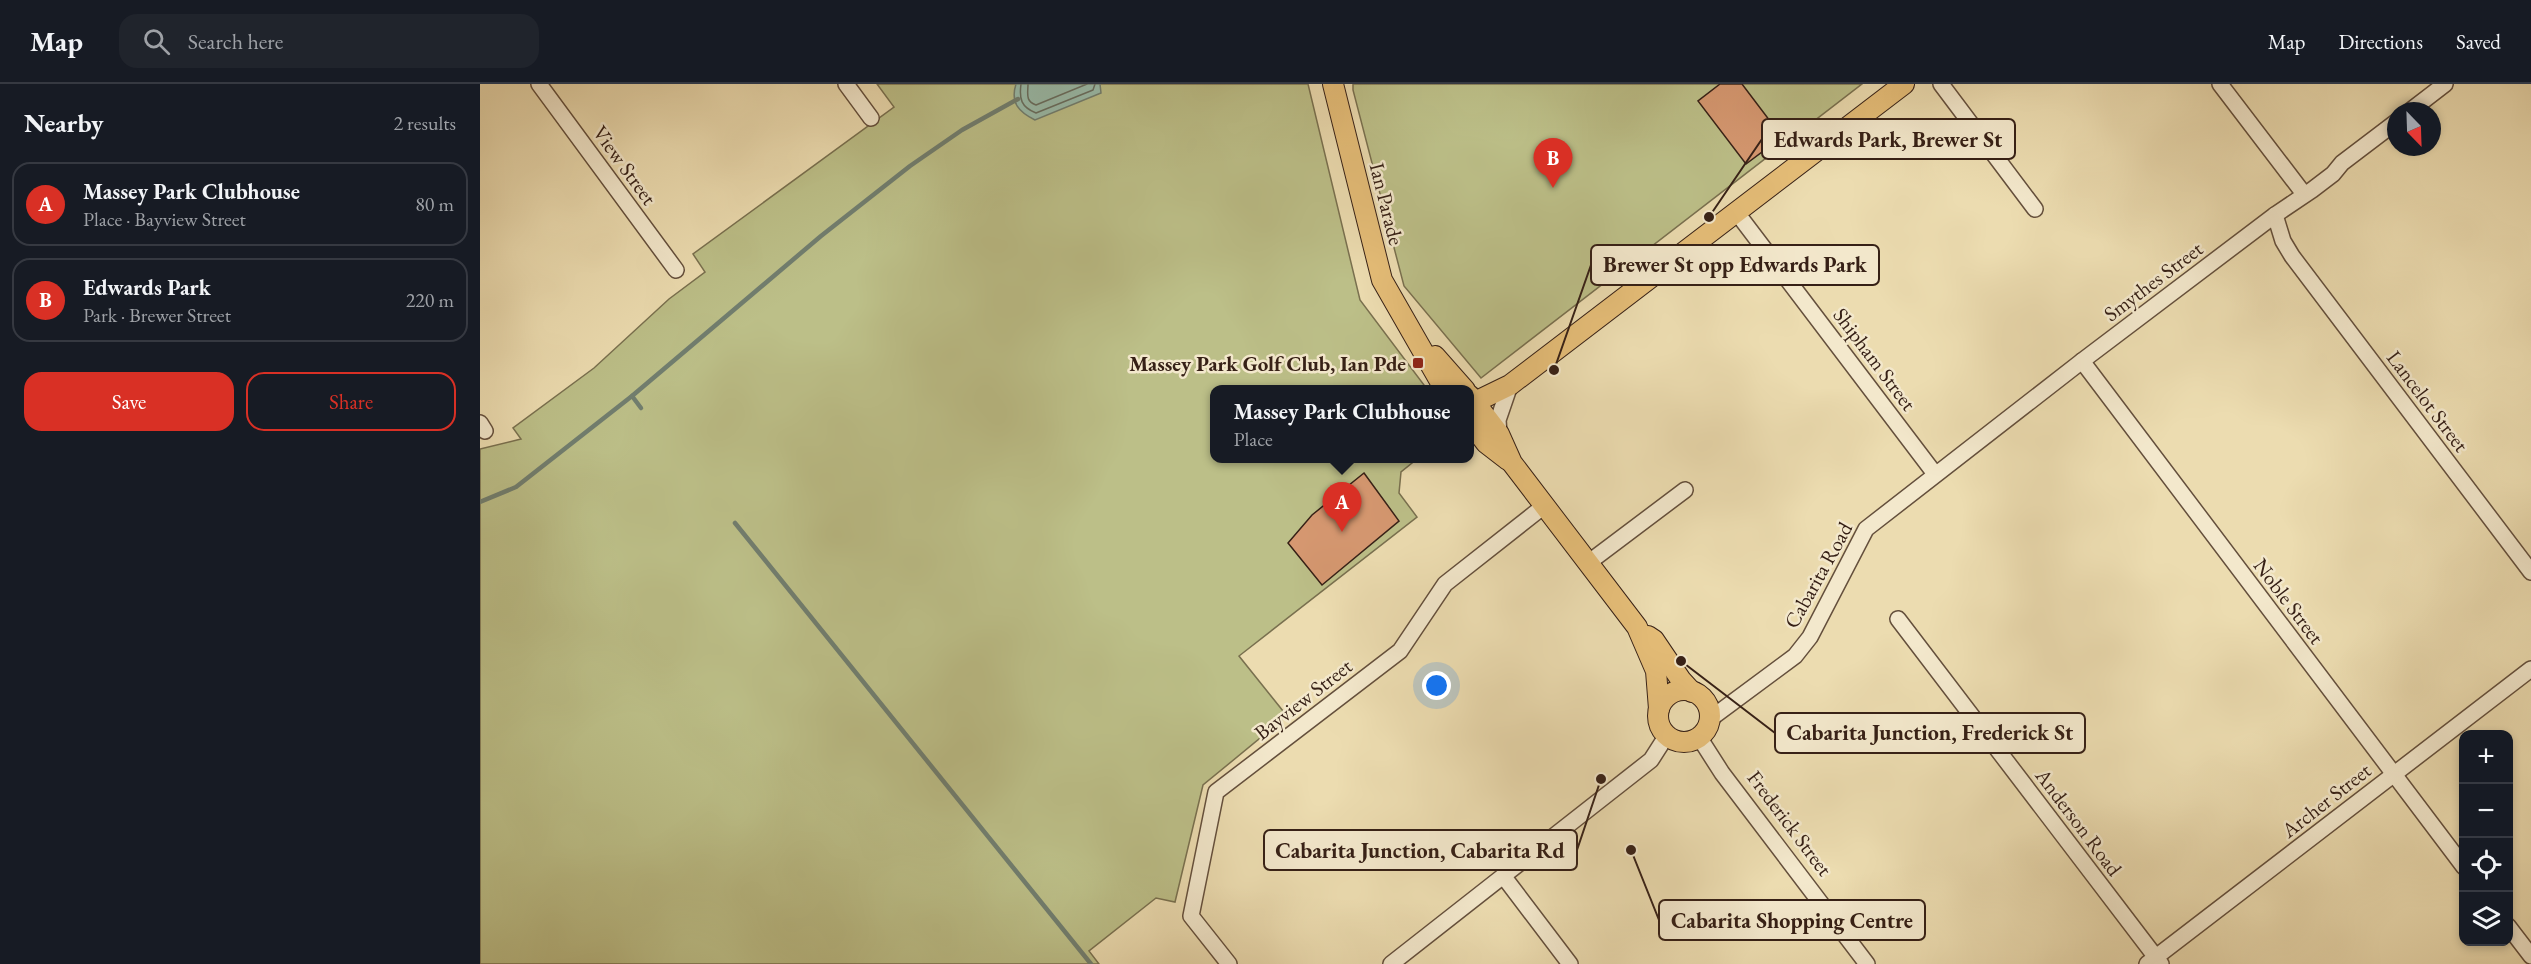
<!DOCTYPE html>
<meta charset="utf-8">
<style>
:root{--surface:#171b24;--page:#20242c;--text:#f1f3f6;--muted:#9ea1a6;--line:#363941;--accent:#d93025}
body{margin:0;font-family:"EB Garamond",serif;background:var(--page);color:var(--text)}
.controls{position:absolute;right:18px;bottom:18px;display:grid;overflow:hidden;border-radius:12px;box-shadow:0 3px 9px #0003}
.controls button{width:54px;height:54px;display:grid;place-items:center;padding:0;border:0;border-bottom:2px solid var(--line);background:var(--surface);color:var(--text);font:30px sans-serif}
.compass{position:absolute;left:1907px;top:18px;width:54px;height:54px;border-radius:50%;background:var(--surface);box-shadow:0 3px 9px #0003;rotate:157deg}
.you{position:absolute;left:957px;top:602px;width:21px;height:21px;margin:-15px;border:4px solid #fff;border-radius:50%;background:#1a73e8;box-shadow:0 0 0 9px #1a73e833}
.badge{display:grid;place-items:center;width:39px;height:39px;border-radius:50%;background:var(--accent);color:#fff;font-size:20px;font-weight:700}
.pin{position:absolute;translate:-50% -50px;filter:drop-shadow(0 2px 3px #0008)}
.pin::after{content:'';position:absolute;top:32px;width:21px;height:18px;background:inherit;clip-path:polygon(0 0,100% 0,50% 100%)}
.popup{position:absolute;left:730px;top:301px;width:264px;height:78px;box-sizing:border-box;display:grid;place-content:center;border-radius:12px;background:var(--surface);filter:drop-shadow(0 2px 4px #0005);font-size:20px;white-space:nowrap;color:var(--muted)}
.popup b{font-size:22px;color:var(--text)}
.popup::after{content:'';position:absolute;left:50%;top:100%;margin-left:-12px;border:12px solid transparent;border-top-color:var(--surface)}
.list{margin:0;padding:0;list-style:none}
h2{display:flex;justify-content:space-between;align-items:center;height:78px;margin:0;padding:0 24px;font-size:26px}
h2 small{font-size:20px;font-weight:400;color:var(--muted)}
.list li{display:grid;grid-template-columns:39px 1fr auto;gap:18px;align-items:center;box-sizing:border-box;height:84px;margin:0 12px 12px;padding:0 12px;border:2px solid var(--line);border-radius:18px}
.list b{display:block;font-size:22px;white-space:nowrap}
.list p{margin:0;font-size:20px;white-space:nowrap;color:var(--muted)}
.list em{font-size:20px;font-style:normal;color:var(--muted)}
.actions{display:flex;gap:12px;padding:18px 24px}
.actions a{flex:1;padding:14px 0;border:2px solid var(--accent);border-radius:18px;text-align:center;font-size:21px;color:var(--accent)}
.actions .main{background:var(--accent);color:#fff}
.icon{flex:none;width:33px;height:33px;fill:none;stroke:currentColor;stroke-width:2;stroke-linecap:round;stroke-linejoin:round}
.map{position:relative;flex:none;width:2051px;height:880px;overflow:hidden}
header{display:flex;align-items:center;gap:36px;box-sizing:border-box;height:84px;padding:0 30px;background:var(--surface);border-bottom:2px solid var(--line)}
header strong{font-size:28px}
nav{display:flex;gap:33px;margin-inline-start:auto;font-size:21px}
.search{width:420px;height:54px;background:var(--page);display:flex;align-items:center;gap:15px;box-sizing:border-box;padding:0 21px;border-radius:18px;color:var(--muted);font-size:22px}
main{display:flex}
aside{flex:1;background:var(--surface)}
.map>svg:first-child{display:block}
.green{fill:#bcbf88;stroke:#79704f;stroke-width:1.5}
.water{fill:#99bcab;stroke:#717e6f;stroke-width:1.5}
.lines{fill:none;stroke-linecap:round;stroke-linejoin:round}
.shore{stroke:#686e60;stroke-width:1.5}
.stream{stroke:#717e6f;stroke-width:4.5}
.building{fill:#d69871;stroke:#362016;stroke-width:1.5}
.minor-casing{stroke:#644f3c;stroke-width:18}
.major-casing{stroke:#362016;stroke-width:22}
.minor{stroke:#f3e8cc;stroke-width:15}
.major{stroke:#e6be78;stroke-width:20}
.poi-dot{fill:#8f2418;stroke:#f3e8cc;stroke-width:2}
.labels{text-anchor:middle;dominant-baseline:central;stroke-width:5;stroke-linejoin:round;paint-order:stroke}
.street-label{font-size:21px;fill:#362016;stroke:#f3e8cc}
.poi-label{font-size:21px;font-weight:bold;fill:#362016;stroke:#f3e8cc;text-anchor:end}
.leader{fill:none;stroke:#362016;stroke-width:2}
.callout-dot{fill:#362016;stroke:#f3e8cc;stroke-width:2}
.callout{fill:#f3e8cc;stroke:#362016;stroke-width:2}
.callout-label{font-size:22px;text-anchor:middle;font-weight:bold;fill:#362016}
</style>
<header>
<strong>Map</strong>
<div class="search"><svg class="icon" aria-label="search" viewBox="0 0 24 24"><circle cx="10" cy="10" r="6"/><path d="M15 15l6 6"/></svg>Search here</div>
<nav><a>Map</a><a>Directions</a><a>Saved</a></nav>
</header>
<main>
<aside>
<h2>Nearby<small>2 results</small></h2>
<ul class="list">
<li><span class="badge">A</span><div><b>Massey Park Clubhouse</b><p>Place · Bayview Street</p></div><em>80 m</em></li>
<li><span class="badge">B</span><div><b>Edwards Park</b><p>Park · Brewer Street</p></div><em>220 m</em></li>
</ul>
<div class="actions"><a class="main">Save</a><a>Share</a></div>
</aside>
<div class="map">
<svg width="2051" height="880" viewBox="0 0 2051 880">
<rect width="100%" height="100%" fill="#ecdcb0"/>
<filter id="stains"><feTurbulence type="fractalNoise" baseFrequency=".00333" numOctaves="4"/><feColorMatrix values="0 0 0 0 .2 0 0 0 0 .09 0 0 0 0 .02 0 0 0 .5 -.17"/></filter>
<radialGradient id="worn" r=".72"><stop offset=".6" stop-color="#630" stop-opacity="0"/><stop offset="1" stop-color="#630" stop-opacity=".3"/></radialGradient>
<g class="green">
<path d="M 397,0 L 828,0 L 880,216 L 947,305 L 734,306 L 734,374 L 937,375 L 921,388 L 919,409 L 937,433 L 759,572 L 807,632 L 723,701 L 695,818 L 676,814 L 609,867 L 619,880 L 0,880 L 0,365 L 41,355 L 33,344 L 114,284 L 189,215 L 225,188 L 213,170 L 414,23 Z"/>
<path d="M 873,0 L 1382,0 L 1001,294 L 924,202 L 873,6 Z"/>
</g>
<path class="water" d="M 536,0 L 620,0 L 621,9 L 555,36 C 539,28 530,19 536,0 Z"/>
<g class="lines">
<g class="shore">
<path d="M 541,0 C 539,15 541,23 556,29 L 613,6 L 615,0"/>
<path d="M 548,0 C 548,10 545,17 556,21 L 607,0"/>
</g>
<g class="stream">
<path d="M 152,312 L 161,324"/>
<path d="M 0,418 L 36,403 L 152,312 L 341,152 L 430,82 L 482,46 L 538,15"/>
<path d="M 255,439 L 611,880"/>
</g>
</g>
<g class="building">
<path d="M 1240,0 L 1262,0 L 1302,53 L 1266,80 L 1218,17 Z"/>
<path d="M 884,389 L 919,437 L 842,501 L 808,459 L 832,431 Z"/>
</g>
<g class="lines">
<g class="minor-casing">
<g id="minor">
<path d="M 59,0 L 196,186"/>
<path d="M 366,0 L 391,34"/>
<path d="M 1461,0 L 1555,125"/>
<path d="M 1740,0 L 1824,110"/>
<path d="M 1930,27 L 1965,0"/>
<path d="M 1257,129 L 1455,390"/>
<path d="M 1795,131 L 1803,157 L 1812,172 L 2051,488"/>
<path d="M 1602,277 L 1984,783"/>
<path d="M 0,339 L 5,347"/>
<path d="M 1019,350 L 1018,336 L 1030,301"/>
<path d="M 1108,479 L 1205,406"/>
<path d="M 1418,535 L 1681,880"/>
<path d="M 1230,635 L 1315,572 L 1330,553 L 1386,445 L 1602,277 L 1795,131 L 1832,106 L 1853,90 L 1862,79 L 1916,38"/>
<path d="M 1219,653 L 1242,689 L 1387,880"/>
<path d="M 1024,793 L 1090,880"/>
<path d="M 2028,842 L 2051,872"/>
<path d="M 749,880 L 711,832 L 736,708 L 920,567 L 965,500 L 1064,422"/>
<path d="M 911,880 L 1171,676 L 1187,651"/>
<path d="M 1667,880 L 2051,585"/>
</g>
</g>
<g class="major-casing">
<g id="major">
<path d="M 853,0 L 902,196 L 965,306"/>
<path d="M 955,272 L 985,306"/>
<path d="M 990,312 L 1019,350 L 1032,379 L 1157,543 L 1176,587 L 1179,625"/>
<path d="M 995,318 L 1030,301 L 1424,0"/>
<path d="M 990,338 L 1006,359 L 1028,376"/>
<path d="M 1168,552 L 1174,556 L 1201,596 L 1212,608"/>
<circle cx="1204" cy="632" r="26"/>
</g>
</g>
<use href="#minor" class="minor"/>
<use href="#major" class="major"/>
</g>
<rect class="poi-dot" x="932" y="273" width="12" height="12" rx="3"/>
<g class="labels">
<g class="street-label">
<text transform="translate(145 81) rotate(54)">View Street</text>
<text transform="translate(907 120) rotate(76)">Ian Parade</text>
<text transform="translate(1673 197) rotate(-37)">Smythes Street</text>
<text transform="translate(1395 275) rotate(53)">Shipham Street</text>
<text transform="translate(1948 317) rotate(53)">Lancelot Street</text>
<text transform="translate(1338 491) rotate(-61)">Cabarita Road</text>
<text transform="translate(1809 517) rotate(53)">Noble Street</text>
<text transform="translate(823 615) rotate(-38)">Bayview Street</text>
<text transform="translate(1846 716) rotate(-38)">Archer Street</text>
<text transform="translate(1599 738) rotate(53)">Anderson Road</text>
<text transform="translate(1310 739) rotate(53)">Frederick Street</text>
</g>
<g class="poi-label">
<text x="926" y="279">Massey Park Golf Club, Ian Pde</text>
</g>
</g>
<path class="leader" d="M1229 133L1282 55M1074 286L1111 181M1201 577L1295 649M1121 695L1097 766M1151 766L1179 836"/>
<g class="callout-dot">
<circle cx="1229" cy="133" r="6"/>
<circle cx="1074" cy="286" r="6"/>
<circle cx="1201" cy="577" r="6"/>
<circle cx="1121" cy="695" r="6"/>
<circle cx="1151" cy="766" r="6"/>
</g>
<g class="callout">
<rect x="1282" y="35" width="253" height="40" rx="6"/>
<rect x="1111" y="161" width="288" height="40" rx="6"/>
<rect x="1295" y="629" width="310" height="40" rx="6"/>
<rect x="784" y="746" width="313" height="40" rx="6"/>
<rect x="1179" y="816" width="266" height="40" rx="6"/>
</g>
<g class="callout-label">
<text x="1408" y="63">Edwards Park, Brewer St</text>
<text x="1255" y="188">Brewer St opp Edwards Park</text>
<text x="1450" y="656">Cabarita Junction, Frederick St</text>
<text x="940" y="774">Cabarita Junction, Cabarita Rd</text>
<text x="1312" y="844">Cabarita Shopping Centre</text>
</g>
<rect width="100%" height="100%" filter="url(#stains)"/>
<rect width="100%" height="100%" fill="url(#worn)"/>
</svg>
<div class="controls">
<button>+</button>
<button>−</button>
<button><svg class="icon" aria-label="locate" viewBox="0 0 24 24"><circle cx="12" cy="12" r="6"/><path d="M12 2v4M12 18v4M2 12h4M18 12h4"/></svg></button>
<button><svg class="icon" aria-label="layers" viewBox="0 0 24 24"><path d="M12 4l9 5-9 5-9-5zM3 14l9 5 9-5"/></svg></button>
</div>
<svg class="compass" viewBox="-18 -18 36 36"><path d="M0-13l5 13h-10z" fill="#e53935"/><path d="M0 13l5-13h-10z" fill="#9ea1a6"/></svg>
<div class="you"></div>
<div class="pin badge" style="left:862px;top:448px">A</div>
<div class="popup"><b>Massey Park Clubhouse</b>Place</div>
<div class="pin badge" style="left:1073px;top:104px">B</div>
</div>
</main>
